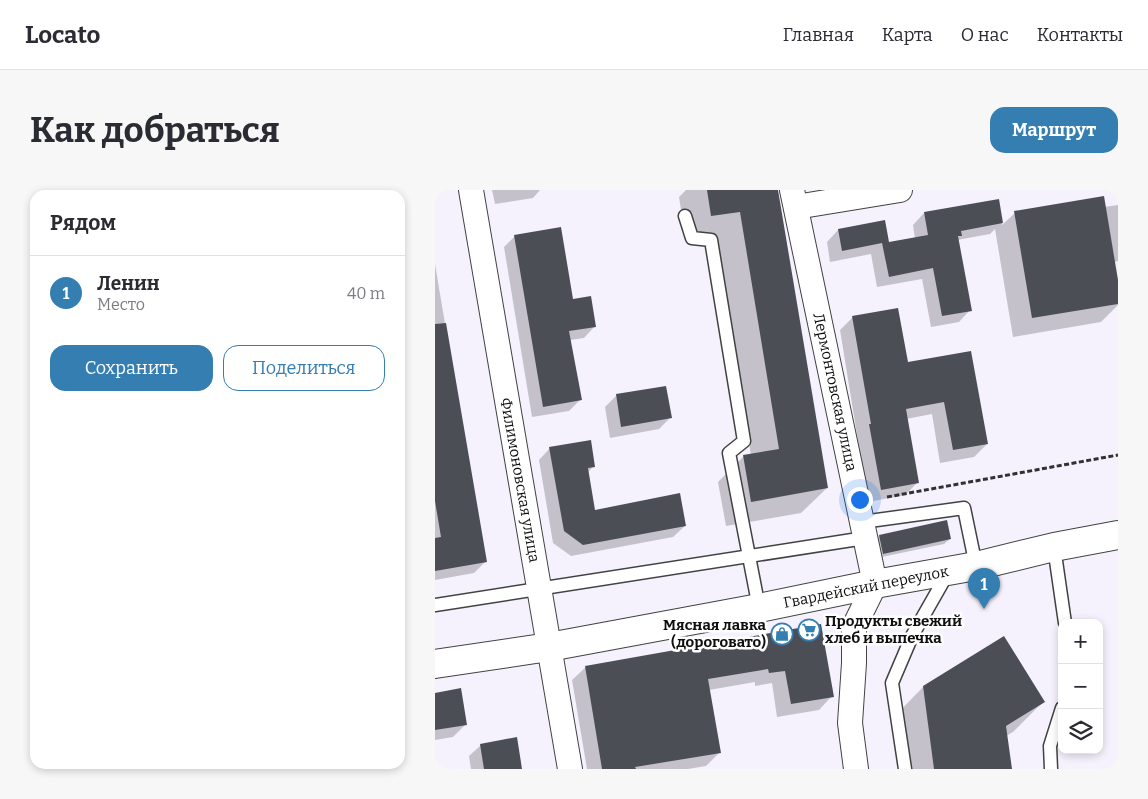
<!DOCTYPE html>
<html lang="ru">
<meta charset="utf-8">
<style>
:root{--surface:#fff;--page:#f7f7f7;--text:#2b2b33;--muted:#7c7c81;--line:#e1e1e2;--accent:#347eb2}
body{margin:0;font-family:Bitter,serif;background:var(--page);color:var(--text)}
.controls{position:absolute;right:15px;bottom:15px;display:grid;overflow:hidden;border-radius:10px;box-shadow:0 2px 8px #0003}
.controls button{width:45px;height:45px;display:grid;place-items:center;padding:0;border:0;border-bottom:1px solid var(--line);background:var(--surface);color:var(--text);font:25px sans-serif}
.you{position:absolute;left:424px;top:309px;width:18px;height:18px;margin:-12px;border:4px solid #fff;border-radius:50%;background:#1a73e8;box-shadow:0 0 0 8px #1a73e833}
.badge{display:grid;place-items:center;width:32px;height:32px;border-radius:50%;background:var(--accent);color:#fff;font-size:16px;font-weight:700}
.pin{position:absolute;translate:-50% -41px;filter:drop-shadow(0 1px 2px #0008)}
.pin::after{content:'';position:absolute;top:26px;width:18px;height:15px;background:inherit;clip-path:polygon(0 0,100% 0,50% 100%)}
.list{margin:0;padding:0;list-style:none}
h2{display:flex;justify-content:space-between;align-items:center;height:65px;margin:0;padding:0 20px;font-size:21px}
h2 small{font-size:16px;font-weight:400;color:var(--muted)}
.list li{display:grid;grid-template-columns:32px 1fr auto;gap:15px;align-items:center;box-sizing:border-box;height:75px;padding:0 20px;border-top:1px solid var(--line)}
.list b{display:block;font-size:19px;white-space:nowrap}
.list p{margin:0;font-size:16px;white-space:nowrap;color:var(--muted)}
.list em{font-size:16px;font-style:normal;color:var(--muted)}
.actions{display:flex;gap:10px;padding:15px 20px}
.actions a{flex:1;padding:11px 0;border:1px solid var(--accent);border-radius:15px;text-align:center;font-size:18px;color:var(--accent)}
.actions .main{background:var(--accent);color:#fff}
.icon{flex:none;width:28px;height:28px;fill:none;stroke:currentColor;stroke-width:2;stroke-linecap:round;stroke-linejoin:round}
.map{position:relative;flex:none;width:683px;height:579px;overflow:hidden;border-radius:15px}
header{display:flex;align-items:center;gap:30px;box-sizing:border-box;height:70px;padding:0 25px;background:var(--surface);border-bottom:1px solid var(--line)}
header strong{font-size:24px}
nav{display:flex;gap:28px;margin-inline-start:auto;font-size:18px}
.intro{display:flex;align-items:center;justify-content:space-between;box-sizing:border-box;height:120px;padding:0 30px}
h1{margin:0;font-size:35px}
.button{padding:12px 22px;border-radius:15px;background:var(--accent);color:#fff;font-size:18px;font-weight:700}
main{display:flex;gap:30px;padding:0 30px}
aside{flex:1;background:var(--surface);border-radius:15px;box-shadow:0 2px 8px #0003}
.map>svg:first-child{display:block}
.shadow{fill:#0003}
.building{fill:#4c4e56}
.lines{fill:none;stroke-linecap:round;stroke-linejoin:round}
.service-casing{stroke:#424242;stroke-width:15}
.minor-casing{stroke:#424242;stroke-width:26}
.tertiary-casing{stroke:#424242;stroke-width:30}
.path{stroke:#313131;stroke-width:3;stroke-dasharray:5 2.5;stroke-linecap:butt}
.service{stroke:#fff;stroke-width:12}
.minor{stroke:#fff;stroke-width:24}
.tertiary{stroke:#fff;stroke-width:28}
.labels{text-anchor:middle;dominant-baseline:central;stroke-width:5;stroke-linejoin:round;paint-order:stroke}
.street-label{font-size:15px;fill:#0f0f0f;stroke:#fff}
.poi-label{font-size:15px;font-weight:bold;fill:#0f0f0f;stroke:#fff;text-anchor:start}
</style>
<header>
<strong>Locato</strong>
<nav><a>Главная</a><a>Карта</a><a>О нас</a><a>Контакты</a></nav>
</header>
<div class="intro"><h1>Как добраться</h1><a class="button">Маршрут</a></div>
<main>
<aside>
<h2>Рядом<small></small></h2>
<ul class="list">
<li><span class="badge">1</span><div><b>Ленин</b><p>Место</p></div><em>40 m</em></li>
</ul>
<div class="actions"><a class="main">Сохранить</a><a>Поделиться</a></div>
</aside>
<div class="map">
<svg width="683" height="579" viewBox="0 0 683 579">
<rect width="100%" height="100%" fill="#f5f2fe"/>
<g class="shadow">
<path d="M 57,0 L 105,0 L 98,8 L 60,14 Z"/>
<path d="M 251,0 L 342,0 L 392,298 L 366,323 L 291,336 L 283,292 L 309,266 L 316,265 L 279,46 L 251,51 L 244,7 Z"/>
<path d="M 563,10 L 567,35 L 580,23 L 669,17 L 683,15 L 683,71 L 679,72 L 683,97 L 683,115 L 666,132 L 578,147 L 560,39 L 555,44 L 522,50 L 535,120 L 524,132 L 496,137 L 487,89 L 442,97 L 436,64 L 395,72 L 392,52 L 403,40 L 449,32 L 453,54 L 480,49 L 478,35 L 489,23 Z"/>
<path d="M 80,46 L 160,136 L 149,148 L 135,150 L 145,210 L 134,221 L 97,227 L 69,57 Z"/>
<path d="M 0,74 L 50,372 L 39,383 L 0,390 Z"/>
<path d="M 418,127 L 472,174 L 552,254 L 539,267 L 505,273 L 497,224 L 471,229 L 483,292 L 470,305 L 433,312 L 405,140 Z"/>
<path d="M 182,205 L 235,228 L 224,239 L 175,248 L 170,217 Z"/>
<path d="M 115,258 L 159,276 L 152,283 L 159,321 L 250,336 L 238,347 L 136,366 L 118,353 L 104,270 Z"/>
<path d="M 444,346 L 515,349 L 509,354 L 442,368 L 439,352 Z"/>
<path d="M 385,436 L 397,506 L 384,520 L 342,527 L 337,493 L 320,496 L 320,492 L 274,500 L 284,563 L 271,576 L 253,579 L 152,579 L 137,490 L 151,477 Z"/>
<path d="M 488,497 L 608,512 L 578,542 L 571,546 L 576,579 L 465,579 L 458,528 Z"/>
<path d="M 0,504 L 31,534 L 18,547 L 0,550 Z"/>
<path d="M 81,549 L 85,579 L 36,579 L 34,566 L 46,555 Z"/>
</g>
<g class="building">
<path d="M 272,0 L 343,0 L 393,298 L 316,312 L 308,265 L 344,259 L 305,22 L 276,26 Z"/>
<path d="M 669,6 L 683,90 L 683,114 L 597,128 L 579,21 Z"/>
<path d="M 564,9 L 568,33 L 526,41 L 527,46 L 523,46 L 537,121 L 507,126 L 498,78 L 454,87 L 447,53 L 407,61 L 403,39 L 450,30 L 454,52 L 493,45 L 489,22 Z"/>
<path d="M 126,37 L 138,109 L 156,106 L 161,137 L 134,141 L 147,210 L 108,217 L 79,45 Z"/>
<path d="M 463,118 L 473,172 L 536,161 L 553,254 L 518,260 L 509,212 L 471,219 L 484,293 L 446,300 L 434,234 L 436,234 L 417,126 Z"/>
<path d="M 11,133 L 52,372 L 0,381 L 0,348 L 6,347 L 0,311 L 0,134 Z"/>
<path d="M 231,196 L 237,228 L 186,237 L 181,204 Z"/>
<path d="M 156,250 L 160,277 L 153,278 L 160,320 L 245,303 L 251,336 L 148,355 L 129,341 L 114,257 Z"/>
<path d="M 512,330 L 516,349 L 448,364 L 444,345 Z"/>
<path d="M 386,434 L 399,507 L 356,514 L 350,481 L 334,483 L 333,479 L 273,489 L 286,563 L 200,577 L 201,579 L 167,579 L 150,476 Z"/>
<path d="M 569,446 L 610,512 L 571,536 L 577,579 L 499,579 L 488,496 Z"/>
<path d="M 26,498 L 32,535 L 0,540 L 0,503 Z"/>
<path d="M 82,547 L 87,579 L 49,579 L 45,554 Z"/>
</g>
<g class="lines">
<g class="service-casing">
<g id="service">
<path d="M 250,26 L 257,48 L 276,50 L 309,251 L 294,263 L 324,418"/>
<path d="M 427,332 L 529,318 L 541,376"/>
<path d="M 619,357 L 630,433"/>
<path d="M 0,415 L 430,348"/>
<path d="M 470,579 L 457,493 L 477,446 L 514,381"/>
<path d="M 616,579 L 615,556 L 627,518"/>
</g>
</g>
<g class="minor-casing">
<g id="minor">
<path d="M 36,0 L 135,579"/>
<path d="M 357,0 L 440,394 L 419,437 L 419,473 L 415,533 L 421,579"/>
<path d="M 361,17 L 465,0"/>
</g>
</g>
<g class="tertiary-casing">
<path id="tertiary" d="M 0,474 L 114,457 L 324,418 L 440,394 L 541,376 L 619,357 L 683,345"/>
</g>
<path class="path" d="M 452,307 L 683,265"/>
<use href="#service" class="service"/>
<use href="#minor" class="minor"/>
<use href="#tertiary" class="tertiary"/>
</g>
<defs>
<g id="supermarket-ring" transform="scale(1.125)"><circle r="9.5" fill="#fff" stroke="#347eb2" stroke-width="1.5"/><path d="M-6-5.5h2.5l.6 2H6L4.5 2H-2.5L-4.4-4H-6ZM-1.5 3.2a1.3 1.3 0 1 0 .1 0ZM3 3.2a1.3 1.3 0 1 0 .1 0Z" fill="#347eb2"/></g>
<g id="shop-ring" transform="scale(1.125)"><circle r="9.5" fill="#fff" stroke="#347eb2" stroke-width="1.5"/><path d="M-5-2.5h2.3a2.7 3.5 0 0 1 5.4 0H5L5.5 6h-11ZM-1.5-2.5h3a1.5 2.3 0 0 0-3 0Z" fill="#347eb2"/></g>
</defs>
<g fill-rule="evenodd">
<use href="#supermarket-ring" x="374" y="440"/>
<use href="#shop-ring" x="347" y="444"/>
</g>
<g class="labels">
<g class="street-label">
<text transform="translate(400 202) rotate(78)">Лермонтовская улица</text>
<text transform="translate(85 290) rotate(80)">Филимоновская улица</text>
<text transform="translate(431 397) rotate(-11)">Гвардейский переулок</text>
</g>
<g class="poi-label">
<text x="390" y="431">Продукты свежий<tspan x="390" dy="17">хлеб и выпечка</tspan></text>
<text x="331" y="435" text-anchor="end">Мясная лавка<tspan x="331" dy="17">(дороговато)</tspan></text>
</g>
</g>
</svg>
<div class="controls">
<button>+</button>
<button>−</button>
<button><svg class="icon" aria-label="layers" viewBox="0 0 24 24"><path d="M12 4l9 5-9 5-9-5zM3 14l9 5 9-5"/></svg></button>
</div>
<div class="you"></div>
<div class="pin badge" style="left:549px;top:419px">1</div>
</div>
</main>
